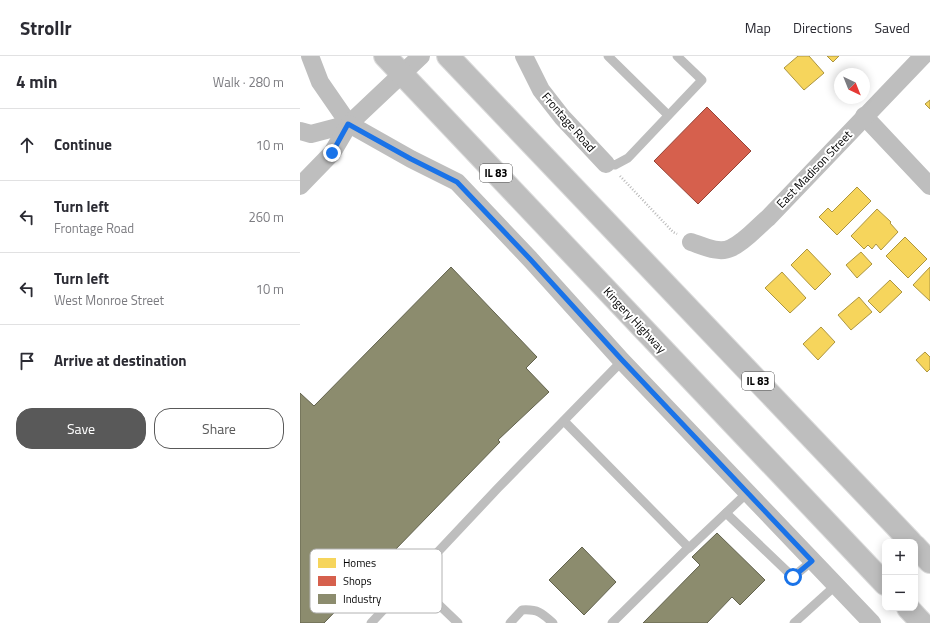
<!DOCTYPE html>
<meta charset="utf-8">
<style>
:root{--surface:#fff;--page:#f7f7f7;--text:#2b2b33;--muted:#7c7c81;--line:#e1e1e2;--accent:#595959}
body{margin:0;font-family:"Titillium Web",sans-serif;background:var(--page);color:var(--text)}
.controls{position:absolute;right:12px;bottom:12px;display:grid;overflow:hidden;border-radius:8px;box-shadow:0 2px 10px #0003}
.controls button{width:36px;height:36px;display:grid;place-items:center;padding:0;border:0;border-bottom:1px solid var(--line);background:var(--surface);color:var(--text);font:20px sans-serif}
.compass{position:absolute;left:534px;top:12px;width:36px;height:36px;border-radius:50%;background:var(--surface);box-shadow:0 2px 10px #0003;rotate:137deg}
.stop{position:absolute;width:12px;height:12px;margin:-9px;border:3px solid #1a73e8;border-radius:50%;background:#fff}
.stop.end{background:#1a73e8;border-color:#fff;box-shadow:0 1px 4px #0008}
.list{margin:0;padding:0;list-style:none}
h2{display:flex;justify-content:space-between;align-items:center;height:52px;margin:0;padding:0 16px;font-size:17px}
h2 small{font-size:13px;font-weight:400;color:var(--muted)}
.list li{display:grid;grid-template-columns:26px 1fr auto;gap:12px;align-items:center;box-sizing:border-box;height:72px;padding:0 16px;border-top:1px solid var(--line)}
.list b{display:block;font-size:15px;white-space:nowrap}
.list p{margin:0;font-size:13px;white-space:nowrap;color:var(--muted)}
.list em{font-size:13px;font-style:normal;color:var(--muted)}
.actions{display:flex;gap:8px;padding:12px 16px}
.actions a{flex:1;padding:9px 0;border:1px solid var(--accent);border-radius:16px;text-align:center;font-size:14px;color:var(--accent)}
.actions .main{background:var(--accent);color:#fff}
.icon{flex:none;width:22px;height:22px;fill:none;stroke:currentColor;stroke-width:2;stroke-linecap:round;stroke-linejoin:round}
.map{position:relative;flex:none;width:630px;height:567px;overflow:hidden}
header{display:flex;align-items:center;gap:24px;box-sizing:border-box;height:56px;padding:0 20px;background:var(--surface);border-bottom:1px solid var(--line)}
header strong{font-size:19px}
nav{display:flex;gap:22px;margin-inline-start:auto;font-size:14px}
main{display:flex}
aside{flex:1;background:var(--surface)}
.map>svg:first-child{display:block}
.homes{fill:#f6d55c;stroke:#ac9540}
.shops{fill:#d6604d;stroke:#964336}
.industry{fill:#8c8c6e;stroke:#62624d}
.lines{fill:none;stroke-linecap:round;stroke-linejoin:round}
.trunk-casing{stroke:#dbdbdb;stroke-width:24}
.path{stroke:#b9b9b9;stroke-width:2.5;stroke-dasharray:1 2;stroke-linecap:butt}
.service{stroke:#bebebe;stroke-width:9}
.minor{stroke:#bebebe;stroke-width:18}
.trunk{stroke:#bebebe;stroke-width:22}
.route{stroke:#1a73e8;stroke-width:5}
.labels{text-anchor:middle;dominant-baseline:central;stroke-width:4;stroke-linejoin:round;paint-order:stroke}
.shield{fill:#fff;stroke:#4c4c4c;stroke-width:1}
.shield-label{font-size:11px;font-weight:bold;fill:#000}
.street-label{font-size:12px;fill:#000;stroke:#fff}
.key{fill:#fff;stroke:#b2b2b2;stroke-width:1}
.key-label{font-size:11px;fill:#000}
</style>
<header>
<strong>Strollr</strong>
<nav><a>Map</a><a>Directions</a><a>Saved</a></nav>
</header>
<main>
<aside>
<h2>4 min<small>Walk · 280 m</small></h2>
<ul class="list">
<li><svg class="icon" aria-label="ahead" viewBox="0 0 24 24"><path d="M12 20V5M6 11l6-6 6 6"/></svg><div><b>Continue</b></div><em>10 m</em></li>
<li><svg class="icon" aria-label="left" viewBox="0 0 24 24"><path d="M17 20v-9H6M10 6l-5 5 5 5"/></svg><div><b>Turn left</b><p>Frontage Road</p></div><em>260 m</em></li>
<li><svg class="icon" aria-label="left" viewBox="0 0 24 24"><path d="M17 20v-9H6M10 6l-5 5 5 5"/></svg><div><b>Turn left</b><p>West Monroe Street</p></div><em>10 m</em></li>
<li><svg class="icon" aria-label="arrive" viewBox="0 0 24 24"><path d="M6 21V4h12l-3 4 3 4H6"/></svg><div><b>Arrive at destination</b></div></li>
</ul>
<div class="actions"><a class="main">Save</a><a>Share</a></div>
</aside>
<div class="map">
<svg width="630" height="567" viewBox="0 0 630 567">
<rect width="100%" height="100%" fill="#fff"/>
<g class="homes">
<path d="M 498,0 L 509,0 L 524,17 L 504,34 L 484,12 Z"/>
<path d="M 527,0 L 539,0 L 533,6 Z"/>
<path d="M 630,44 L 630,53 L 625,48 Z"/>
<path d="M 557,131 L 571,145 L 537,179 L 519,161 L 528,152 L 532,156 Z"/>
<path d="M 577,153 L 591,166 L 590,167 L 598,176 L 581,194 L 576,188 L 572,193 L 568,189 L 564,193 L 551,180 Z"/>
<path d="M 605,181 L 627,203 L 608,222 L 586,200 Z"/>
<path d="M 507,193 L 531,218 L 515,234 L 491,209 Z"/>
<path d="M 561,196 L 572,208 L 557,222 L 546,209 Z"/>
<path d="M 630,211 L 630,245 L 613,229 Z"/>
<path d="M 482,216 L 506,242 L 490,257 L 465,232 Z"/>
<path d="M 590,224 L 602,236 L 580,257 L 568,245 Z"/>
<path d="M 559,241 L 572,256 L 551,274 L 538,259 Z"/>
<path d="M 521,271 L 535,286 L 518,304 L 503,288 Z"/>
<path d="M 625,296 L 630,301 L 630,313 L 627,316 L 616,304 Z"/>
</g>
<path class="shops" d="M 407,51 L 451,95 L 398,148 L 354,105 Z"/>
<g class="industry">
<path d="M 151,211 L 237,301 L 226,312 L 249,336 L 198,384 L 200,386 L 24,567 L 0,567 L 0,337 L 14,350 Z"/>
<path d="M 417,477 L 465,524 L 440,549 L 432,541 L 407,567 L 343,567 L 400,509 L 392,501 Z"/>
<path d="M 282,491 L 316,526 L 284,559 L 249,524 Z"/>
</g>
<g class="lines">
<g class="trunk-casing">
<g id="trunk">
<path d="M 85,0 L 585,528"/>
<path d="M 148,0 L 611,486"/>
<path d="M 615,490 L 630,506"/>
<path d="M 608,552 L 622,567"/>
</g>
</g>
<path class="path" d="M 320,120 L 373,176 L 377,178"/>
<g class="service">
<path d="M 308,0 L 368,59"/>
<path d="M 306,108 L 315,109 L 328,102 L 402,24 L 377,0"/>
<path d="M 264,365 L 389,492 L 447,437"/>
<path d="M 426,457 L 493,521 L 512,505"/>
<path d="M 112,523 L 158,567"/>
<path d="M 71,567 L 198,432 L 322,305"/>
<path d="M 210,567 L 222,554 C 238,553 242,557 253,567"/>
<path d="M 312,567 L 389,491"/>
<path d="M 494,567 L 535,530"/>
</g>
<g class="minor">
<path d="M 10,0 L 20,26 L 49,68 L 111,103 L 157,126 L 230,203 L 322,305 L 572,567"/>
<path d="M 224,0 L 241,34 L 262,61 L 306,108"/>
<path d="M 564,60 L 630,130"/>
<path d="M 0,75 L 11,78 L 49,68 L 121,0"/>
<path d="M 0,130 L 32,97 L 49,68"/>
<path d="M 391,186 C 403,190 419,198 431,192 C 445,186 457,171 468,162 L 623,0"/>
</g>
<use href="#trunk" class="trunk"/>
</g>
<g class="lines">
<path class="route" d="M 32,97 L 48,68 L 111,103 L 157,126 L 230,203 L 322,304 L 512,505 L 493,521"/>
</g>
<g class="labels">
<g class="shield">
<rect x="180" y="108" width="32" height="18" rx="3"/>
<rect x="442" y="316" width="32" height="18" rx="3"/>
</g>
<g class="shield-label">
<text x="196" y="117">IL 83</text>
<text x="458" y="325">IL 83</text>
</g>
<g class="street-label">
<text transform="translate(269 66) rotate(49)">Frontage Road</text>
<text transform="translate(514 113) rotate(-46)">East Madison Street</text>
<text transform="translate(335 264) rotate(47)">Kingery Highway</text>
</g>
</g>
<rect x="10" y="493" width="132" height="64" rx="6" class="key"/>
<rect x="18" y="502" width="18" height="10" fill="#f6d55c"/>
<rect x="18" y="520" width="18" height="10" fill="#d6604d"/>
<rect x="18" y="538" width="18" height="10" fill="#8c8c6e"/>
<g class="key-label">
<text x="43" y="511">Homes</text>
<text x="43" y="529">Shops</text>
<text x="43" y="547">Industry</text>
</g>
</svg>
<div class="controls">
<button>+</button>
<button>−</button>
</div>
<svg class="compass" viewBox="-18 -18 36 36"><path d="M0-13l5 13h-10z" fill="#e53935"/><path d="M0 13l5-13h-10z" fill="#7c7c81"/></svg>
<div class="stop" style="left:493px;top:521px"></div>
<div class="stop end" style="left:32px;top:97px"></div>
</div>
</main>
